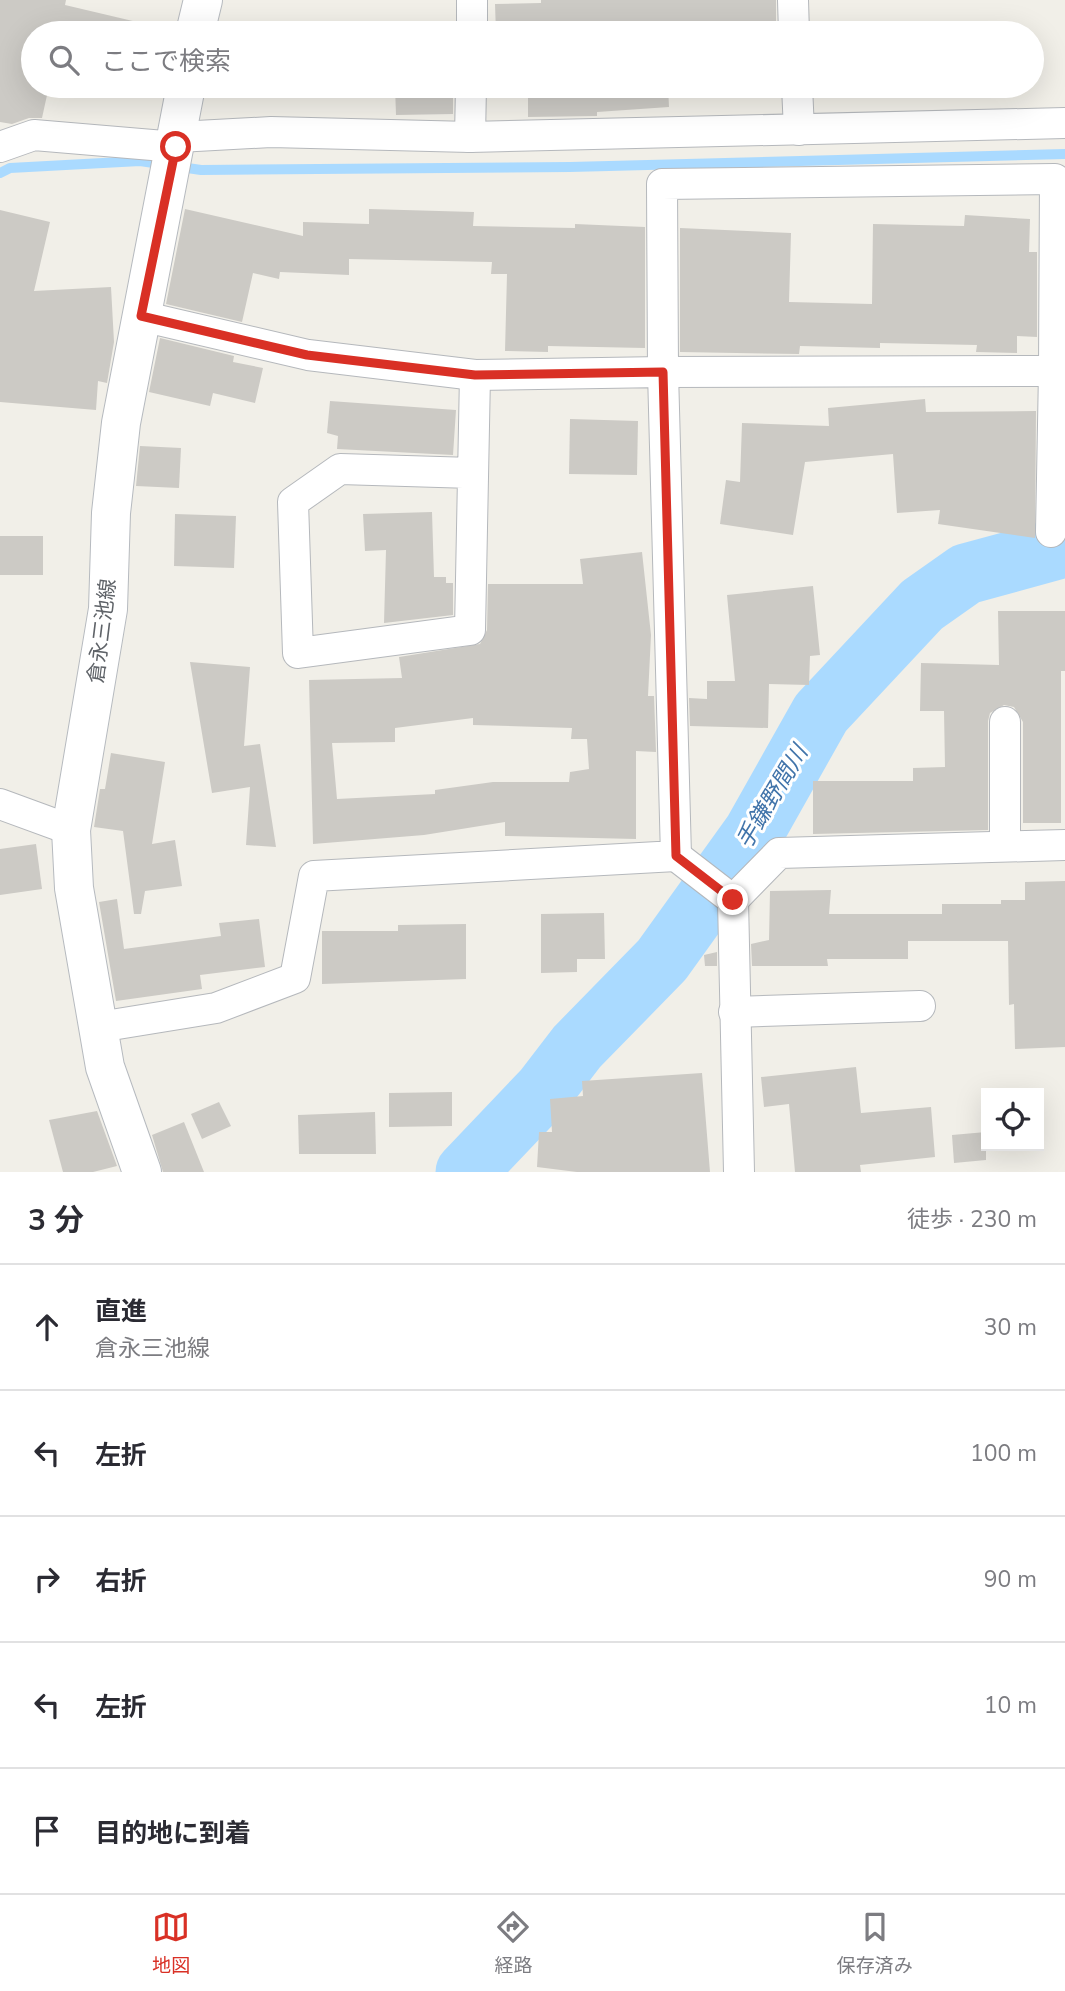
<!DOCTYPE html>
<html lang="ja">
<meta charset="utf-8">
<style>
:root{--surface:#fff;--page:#f7f7f7;--text:#2b2b33;--muted:#7c7c81;--line:#e1e1e2;--accent:#d93025}
body{margin:0;font-family:"Nunito Sans","Noto Sans JP",sans-serif;background:var(--page);color:var(--text)}
.controls{position:absolute;right:21px;bottom:21px;display:grid;overflow:hidden;border-radius:0px;box-shadow:0 7px 28px #0002}
.controls button{width:63px;height:63px;display:grid;place-items:center;padding:0;border:0;border-bottom:2px solid var(--line);background:var(--surface);color:var(--text);font:35px sans-serif}
.stop{position:absolute;width:21px;height:21px;margin:-16px;border:5px solid #d93025;border-radius:50%;background:#fff}
.stop.end{background:#d93025;border-color:#fff;box-shadow:0 2px 7px #0008}
.list{margin:0;padding:0;list-style:none}
h2{display:flex;justify-content:space-between;align-items:center;height:91px;margin:0;padding:0 28px;font-size:30px}
h2 small{font-size:23px;font-weight:400;color:var(--muted)}
.list li{display:grid;grid-template-columns:46px 1fr auto;gap:21px;align-items:center;box-sizing:border-box;height:126px;padding:0 28px;border-top:2px solid var(--line)}
.list b{display:block;font-size:26px;white-space:nowrap}
.list p{margin:0;font-size:23px;white-space:nowrap;color:var(--muted)}
.list em{font-size:23px;font-style:normal;color:var(--muted)}
.icon{flex:none;width:38px;height:38px;fill:none;stroke:currentColor;stroke-width:2;stroke-linecap:round;stroke-linejoin:round}
.map{position:relative;flex:none;width:1065px;height:1172px;overflow:hidden}
.search{position:absolute;background:var(--surface);box-shadow:0 7px 28px #0002;left:21px;right:21px;top:21px;height:77px;display:flex;align-items:center;gap:18px;box-sizing:border-box;padding:0 24px;border-radius:38px;color:var(--muted);font-size:26px}
.sheet{height:721px;background:var(--surface)}
nav{display:flex;justify-content:space-around;align-items:center;box-sizing:border-box;height:98px;border-top:2px solid var(--line);background:var(--surface);font-size:19px;color:var(--muted)}
nav a{display:grid;justify-items:center;gap:4px}
nav .on{color:var(--accent)}
.map>svg:first-child{display:block}
.lines{fill:none;stroke-linecap:round;stroke-linejoin:round}
.stream{stroke:#aadaff;stroke-width:10}
.river{stroke:#aadaff;stroke-width:61}
.building{fill:#cccac5;fill-rule:evenodd}
.street-casing{stroke:#b5b8bc;stroke-width:32}
.secondary-casing{stroke:#b6babf;stroke-width:40}
.street{stroke:#fff;stroke-width:30}
.secondary{stroke:#fff;stroke-width:38}
.route{stroke:#d93025;stroke-width:9}
.labels{text-anchor:middle;dominant-baseline:central;stroke-width:6;stroke-linejoin:round;paint-order:stroke}
.street-label{font-size:21px;fill:#5f6368;stroke:#fff}
.water-label{font-size:23px;font-style:italic;fill:#4174aa;stroke:#fff}
</style>
<div class="map">
<svg width="1065" height="1172" viewBox="0 0 1065 1172">
<rect width="100%" height="100%" fill="#f1efe8"/>
<g class="lines">
<path class="stream" d="M 0,173 L 10,168 L 140,161 L 201,170 L 570,167 L 1065,154"/>
<path class="river" d="M 466,1172 L 544,1090 L 577,1047 L 662,960 L 754,832 L 821,713 L 922,605 L 966,574 L 1065,547"/>
</g>
<g class="building">
<path d="M 0,0 L 66,0 L 65,5 L 137,22 L 135,33 L 33,33 L 33,86 L 49,86 L 42,118 L 29,118 L 12,124 L 0,122 Z"/>
<path d="M 541,0 L 776,0 L 776,27 L 706,29 L 706,25 L 620,33 L 496,33 L 495,4 L 541,3 Z"/>
<path d="M 395,86 L 453,86 L 453,114 L 396,115 Z"/>
<path d="M 528,86 L 668,86 L 669,107 L 597,112 L 597,116 L 528,117 Z"/>
<path d="M 185,209 L 303,236 L 303,222 L 369,224 L 369,209 L 474,212 L 473,226 L 575,228 L 575,224 L 645,227 L 645,348 L 548,346 L 548,352 L 505,351 L 507,274 L 491,274 L 492,262 L 349,259 L 349,275 L 280,272 L 279,279 L 253,273 L 242,322 L 166,304 Z"/>
<path d="M 0,210 L 50,222 L 34,291 L 111,287 L 114,342 L 107,383 L 98,381 L 96,410 L 0,402 Z"/>
<path d="M 965,215 L 1030,219 L 1029,252 L 1037,252 L 1037,337 L 1017,336 L 1017,353 L 976,352 L 977,345 L 880,343 L 880,348 L 800,346 L 799,354 L 680,352 L 680,228 L 791,233 L 789,302 L 872,304 L 873,224 L 964,226 Z"/>
<path d="M 160,338 L 234,356 L 233,362 L 263,368 L 255,403 L 213,393 L 210,406 L 149,392 Z"/>
<path d="M 925,399 L 926,412 L 1036,411 L 1035,538 L 938,524 L 940,510 L 897,513 L 893,454 L 805,462 L 793,535 L 720,524 L 726,480 L 740,482 L 742,423 L 829,426 L 828,408 Z"/>
<path d="M 330,401 L 456,410 L 453,455 L 337,449 L 338,436 L 327,433 Z"/>
<path d="M 570,419 L 638,421 L 637,475 L 569,474 Z"/>
<path d="M 140,446 L 181,448 L 179,488 L 136,486 Z"/>
<path d="M 432,512 L 434,577 L 446,577 L 446,583 L 453,583 L 453,615 L 384,623 L 386,550 L 365,551 L 363,514 Z"/>
<path d="M 175,514 L 236,516 L 234,568 L 174,566 Z"/>
<rect x="0" y="536" width="43" height="39"/>
<path d="M 642,552 L 651,635 L 648,696 L 654,696 L 656,752 L 636,751 L 636,839 L 505,836 L 505,822 L 424,835 L 313,844 L 309,680 L 402,678 L 399,657 L 480,644 L 487,630 L 488,584 L 583,584 L 580,559 ZM 473,718 L 473,725 L 572,728 L 571,739 L 587,739 L 589,769 L 570,772 L 569,782 L 493,782 L 435,790 L 435,794 L 337,799 L 332,743 L 395,742 L 395,728 Z"/>
<path d="M 813,586 L 820,655 L 810,656 L 809,685 L 769,684 L 768,728 L 690,726 L 689,698 L 707,699 L 707,681 L 735,681 L 727,595 Z"/>
<path d="M 998,611 L 1065,611 L 1065,671 L 1061,671 L 1061,823 L 1023,823 L 1023,722 L 1014,707 L 1004,705 L 990,713 L 988,721 L 988,830 L 813,834 L 813,781 L 913,781 L 913,768 L 945,767 L 944,711 L 920,711 L 921,663 L 999,665 Z"/>
<path d="M 190,662 L 250,667 L 244,746 L 260,744 L 276,847 L 246,845 L 250,787 L 212,793 Z"/>
<path d="M 111,753 L 165,762 L 152,844 L 175,840 L 182,886 L 145,891 L 141,914 L 134,914 L 123,831 L 94,827 L 100,789 L 105,789 Z"/>
<path d="M 36,844 L 42,889 L 0,895 L 0,849 Z"/>
<path d="M 1065,881 L 1065,1047 L 1015,1049 L 1014,1004 L 1009,1005 L 1008,941 L 908,941 L 908,959 L 827,959 L 828,966 L 752,966 L 751,944 L 769,940 L 770,891 L 831,890 L 829,914 L 942,914 L 942,904 L 1001,904 L 1001,900 L 1025,900 L 1025,882 Z"/>
<path d="M 117,899 L 124,949 L 221,936 L 219,923 L 259,919 L 265,967 L 200,975 L 202,989 L 116,1001 L 99,902 Z"/>
<path d="M 604,913 L 605,959 L 577,959 L 577,972 L 541,973 L 541,914 Z"/>
<path d="M 466,924 L 466,979 L 322,984 L 322,931 L 398,931 L 398,925 Z"/>
<path d="M 717,952 L 717,966 L 705,966 L 704,955 Z"/>
<path d="M 856,1067 L 861,1113 L 931,1107 L 935,1157 L 860,1165 L 861,1172 L 795,1172 L 789,1104 L 764,1107 L 761,1077 Z"/>
<path d="M 702,1073 L 710,1172 L 577,1172 L 537,1167 L 539,1132 L 552,1132 L 550,1099 L 583,1096 L 582,1081 Z"/>
<path d="M 452,1092 L 452,1126 L 389,1127 L 389,1093 Z"/>
<path d="M 219,1102 L 231,1126 L 202,1139 L 191,1114 Z"/>
<path d="M 97,1111 L 117,1166 L 93,1172 L 63,1172 L 49,1120 Z"/>
<path d="M 375,1112 L 376,1154 L 299,1154 L 298,1115 Z"/>
<path d="M 184,1122 L 204,1172 L 163,1172 L 152,1135 Z"/>
<path d="M 986,1132 L 986,1160 L 954,1163 L 952,1135 Z"/>
</g>
<g class="lines">
<g class="street-casing">
<g id="street">
<path d="M 793,0 L 794,33"/>
<path d="M 472,33 L 472,0"/>
<path d="M 797,86 L 799,130"/>
<path d="M 178,137 L 271,132 L 470,137 L 1065,123"/>
<path d="M 470,137 L 471,86"/>
<path d="M 0,147 L 34,135 L 176,147"/>
<path d="M 1055,179 L 1054,371 L 663,372 L 662,184 Z"/>
<path d="M 472,473 L 340,469 L 293,502 L 298,653 L 470,630 L 475,375"/>
<path d="M 1051,532 L 1054,371"/>
<path d="M 0,804 L 71,830"/>
<path d="M 1005,846 L 1005,722"/>
<path d="M 676,856 L 733,900 L 739,1172"/>
<path d="M 733,900 L 779,853 L 1065,845"/>
<path d="M 734,1012 L 920,1006"/>
<path d="M 99,1027 L 216,1008 L 295,978 L 314,876 L 676,856 L 663,372 L 475,375 L 308,355 L 141,316"/>
</g>
</g>
<g class="secondary-casing">
<g id="secondary">
<path d="M 195,33 L 203,0"/>
<path d="M 142,1172 L 105,1067 L 74,888 L 71,830 L 108,609 L 111,513 L 121,423 L 186,86"/>
</g>
</g>
<use href="#street" class="street"/>
<use href="#secondary" class="secondary"/>
</g>
<g class="lines">
<path class="route" d="M 176,147 L 141,316 L 307,355 L 475,375 L 663,372 L 676,856 L 733,900"/>
</g>
<g class="labels">
<g class="street-label">
<text transform="translate(102 631) rotate(-83)">倉永三池線</text>
</g>
<g class="water-label">
<text transform="translate(772 797) rotate(-59)">手鎌野間川</text>
</g>
</g>
</svg>
<div class="controls">
<button><svg class="icon" aria-label="locate" viewBox="0 0 24 24"><circle cx="12" cy="12" r="6"/><path d="M12 2v4M12 18v4M2 12h4M18 12h4"/></svg></button>
</div>
<div class="stop" style="left:176px;top:147px"></div>
<div class="stop end" style="left:733px;top:900px"></div>
<div class="search"><svg class="icon" aria-label="search" viewBox="0 0 24 24"><circle cx="10" cy="10" r="6"/><path d="M15 15l6 6"/></svg>ここで検索</div>
</div>
<section class="sheet">
<h2>3 分<small>徒歩 · 230 m</small></h2>
<ul class="list">
<li><svg class="icon" aria-label="ahead" viewBox="0 0 24 24"><path d="M12 20V5M6 11l6-6 6 6"/></svg><div><b>直進</b><p>倉永三池線</p></div><em>30 m</em></li>
<li><svg class="icon" aria-label="left" viewBox="0 0 24 24"><path d="M17 20v-9H6M10 6l-5 5 5 5"/></svg><div><b>左折</b></div><em>100 m</em></li>
<li><svg class="icon" aria-label="right" viewBox="0 0 24 24"><path d="M7 20v-9h11M14 6l5 5-5 5"/></svg><div><b>右折</b></div><em>90 m</em></li>
<li><svg class="icon" aria-label="left" viewBox="0 0 24 24"><path d="M17 20v-9H6M10 6l-5 5 5 5"/></svg><div><b>左折</b></div><em>10 m</em></li>
<li><svg class="icon" aria-label="arrive" viewBox="0 0 24 24"><path d="M6 21V4h12l-3 4 3 4H6"/></svg><div><b>目的地に到着</b></div></li>
</ul>
</section>
<nav>
<a class="on"><svg class="icon" aria-label="map" viewBox="0 0 24 24"><path d="M3 6l6-2 6 2 6-2v14l-6 2-6-2-6 2zM9 4v14M15 6v14"/></svg>地図</a>
<a><svg class="icon" aria-label="directions" viewBox="0 0 24 24"><path d="M12 3l9 9-9 9-9-9zM9 14v-3h6M13 9l2 2-2 2"/></svg>経路</a>
<a><svg class="icon" aria-label="saved" viewBox="0 0 24 24"><path d="M7 4h10v16l-5-4-5 4z"/></svg>保存済み</a>
</nav>
